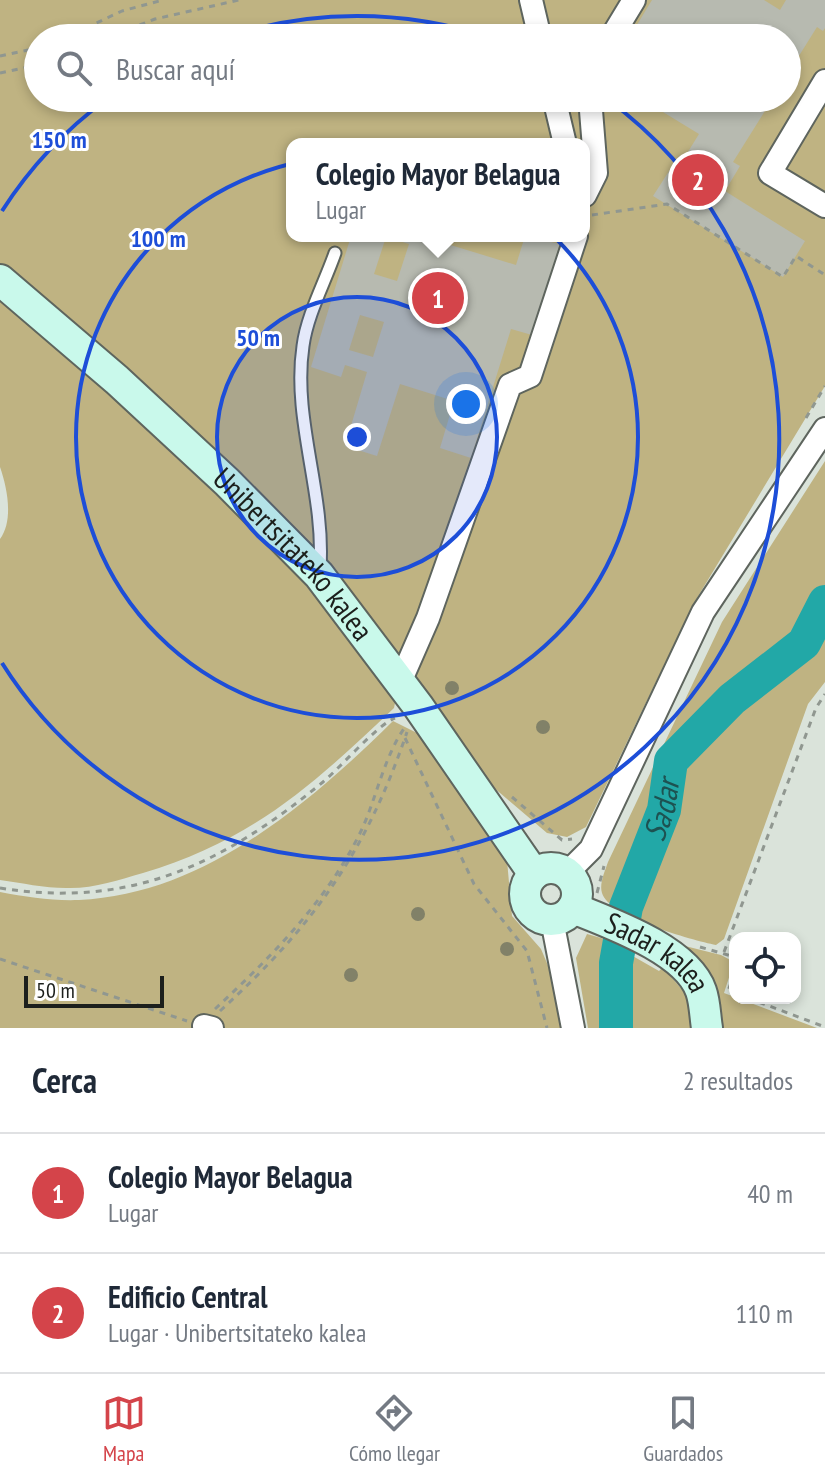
<!DOCTYPE html>
<html lang="es">
<meta charset="utf-8">
<style>
:root{--surface:#fff;--page:#f6f6f7;--text:#1f2937;--muted:#747a83;--line:#e0e1e3;--accent:#d4444a}
body{margin:0;font-family:"PT Sans Narrow",sans-serif;background:var(--page);color:var(--text)}
.controls{position:absolute;right:24px;bottom:24px;display:grid;overflow:hidden;border-radius:16px;box-shadow:0 4px 12px #0003}
.controls button{width:72px;height:72px;display:grid;place-items:center;padding:0;border:0;border-bottom:2px solid var(--line);background:var(--surface);color:var(--text);font:40px sans-serif}
.scale{position:absolute;left:24px;bottom:20px;width:140px;box-sizing:border-box;padding-left:8px;border:4px solid #1c1f1c;border-top:0;font-size:22px;line-height:28px;white-space:nowrap;color:#1c1f1c;-webkit-text-stroke:6px #fff;paint-order:stroke}
.you{position:absolute;left:466px;top:404px;width:28px;height:28px;margin:-20px;border:6px solid #fff;border-radius:50%;background:#1a73e8;box-shadow:0 0 0 12px #1a73e833}
.badge{display:grid;place-items:center;width:52px;height:52px;border-radius:50%;background:var(--accent);color:#fff;font-size:26px;font-weight:700}
.pin{position:absolute;translate:-50% -50%;border:4px solid #fff;box-shadow:0 2px 8px #0006}
.popup{position:absolute;left:286px;top:138px;width:304px;height:104px;box-sizing:border-box;display:grid;place-content:center;border-radius:16px;background:var(--surface);filter:drop-shadow(0 2px 6px #0005);font-size:26px;white-space:nowrap;color:var(--muted)}
.popup b{font-size:30px;color:var(--text)}
.popup::after{content:'';position:absolute;left:50%;top:100%;margin-left:-16px;border:16px solid transparent;border-top-color:var(--surface)}
.list{margin:0;padding:0;list-style:none}
h2{display:flex;justify-content:space-between;align-items:center;height:104px;margin:0;padding:0 32px;font-size:34px}
h2 small{font-size:26px;font-weight:400;color:var(--muted)}
.list li{display:grid;grid-template-columns:52px 1fr auto;gap:24px;align-items:center;box-sizing:border-box;height:120px;padding:0 32px;border-top:2px solid var(--line)}
.list b{display:block;font-size:30px;white-space:nowrap}
.list p{margin:0;font-size:26px;white-space:nowrap;color:var(--muted)}
.list em{font-size:26px;font-style:normal;color:var(--muted)}
.icon{flex:none;width:44px;height:44px;fill:none;stroke:currentColor;stroke-width:2;stroke-linecap:round;stroke-linejoin:round}
.map{position:relative;flex:none;width:825px;height:1028px;overflow:hidden}
.search{position:absolute;background:var(--surface);box-shadow:0 4px 12px #0003;left:24px;right:24px;top:24px;height:88px;display:flex;align-items:center;gap:20px;box-sizing:border-box;padding:0 28px;border-radius:44px;color:var(--muted);font-size:30px}
.sheet{height:344px;background:var(--surface)}
nav{display:flex;justify-content:space-around;align-items:center;box-sizing:border-box;height:112px;border-top:2px solid var(--line);background:var(--surface);font-size:22px;color:var(--muted)}
nav a{display:grid;justify-items:center;gap:4px}
nav .on{color:var(--accent)}
.map>svg:first-child{display:block}
.green{fill:#bfb382;fill-rule:evenodd}
.lines{fill:none;stroke-linecap:round;stroke-linejoin:round}
.river{stroke:#22a8a7;stroke-width:34}
.building{fill:#b7bab0;fill-rule:evenodd}
.lane-casing{stroke:#5e655e;stroke-width:15}
.street-casing{stroke:#5e655e;stroke-width:26}
.secondary-casing{stroke:#5e655e;stroke-width:34}
.path{stroke:#909790;stroke-width:3;stroke-dasharray:6 6;stroke-linecap:butt}
.lane{stroke:#fff;stroke-width:11}
.street{stroke:#fff;stroke-width:22}
.secondary{stroke:#c9f9eb;stroke-width:30}
.tree{fill:#818168}
.ring{fill:none;stroke:#1d4ed8;stroke-width:4}
.labels{text-anchor:middle;stroke-width:6;stroke-linejoin:round;paint-order:stroke}
.street-label{font-size:30px;fill:#1c1f1c;stroke:#fff}
.water-label{font-size:32px;font-style:italic;fill:#1d5251;stroke:#fff}
.centre{fill:#1d4ed8;stroke:#fff;stroke-width:4}
.ring-label{font-size:24px;text-anchor:middle;font-weight:bold;fill:#1d4ed8;stroke:#fff;stroke-width:6;stroke-linejoin:round;paint-order:stroke}
</style>
<div class="map">
<svg width="825" height="1028" viewBox="0 0 825 1028">
<rect width="100%" height="100%" fill="#dae3da"/>
<!-- green -->
<path class="green" d="M0,0H825V386L694,603L586,827L567,837L547,833L486,781L313,549L0,267ZM38,38H787V98H38ZM292,144H584V236H292Z
M0,293L270,545L347,631L396,698L394,708C314,784 252,841 143,873C118,880 93,889 66,888C44,888 22,883 0,880V539C14,520 7,487 0,467Z
M825,461V682L808,704L724,939L716,945C692,940 609,917 602,893C599,884 605,871 608,862L722,622Z
M393,721L419,734L506,849L512,916L541,949L555,982L566,1028H0V892C27,897 52,901 79,900C203,895 310,803 393,721Z
M587,934L601,938L659,971L663,967L684,992L698,1028H588L576,958Z
M685,946L721,955L734,962L724,993L817,1028H721C717,994 714,968 685,946Z"/>
<g class="lines">
<!-- river -->
<path class="river" id="s1" d="M616,1028V963L626,907L664,810L671,761L732,699L804,643L825,602"/>
</g>
<!-- building -->
<path class="building" d="M652,0H764L780,10L786,0H825V28L823,31L817,27L787,75V38H629Z
M640,98H773L733,162L740,166L725,191L805,241L783,277L653,196L673,165L678,168L699,134Z
M351,236H446L444,243L516,265L525,236L560,244L532,335L511,329L471,458L440,448L454,401L400,384L377,456L345,446L367,372L345,365L341,377L311,367ZM386,237L409,244L397,281L374,274ZM360,315L384,322L373,357L349,350Z"/>
<g class="lines">
<!-- lane casing -->
<g class="lane-casing">
<path id="lane" d="M320,567C325,493 292,419 303,346C307,315 325,282 335,253"/>
</g>
<!-- street casing -->
<g class="street-casing">
<path id="street" d="M531,0L540,38
M611,38L634,0
M825,81L770,173L825,206
M554,98L565,144
M585,195L596,173L590,98
M400,682L428,618L510,385L530,376L576,236
M567,873L591,849L703,612L825,429
M552,920L573,1028
M204,1026L212,1028"/>
</g>
<!-- secondary casing -->
<g class="secondary-casing">
<g id="secondary">
<path id="s2" d="M0,280L117,380L227,482L319,575L418,706L534,874"/>
<circle cx="551" cy="894" r="26"/>
<path id="s3" d="M573,908C610,923 687,950 701,991C705,1002 705,1016 707,1028"/>
</g>
</g>
<!-- path -->
<path class="path" d="M64,38L122,11L163,0
M106,38L155,19L239,0
M0,56L38,48
M0,73L38,65
M592,215L667,204L783,277L796,256L825,275
M806,418L825,386
M405,738L474,884L527,951L547,1028
M512,797L562,840L572,839
M0,888C131,909 223,864 323,782C341,767 377,725 395,718
M597,893L604,866
M700,947L735,957
M724,952L816,708L825,694
M0,959L187,1021
M735,972L728,991L735,993
M748,998L825,1027
M215,1009C272,956 328,900 362,829C377,796 384,757 405,727
M220,1011C313,926 366,853 407,732"/>
<!-- lane -->
<use href="#lane" class="lane"/>
<!-- street -->
<use href="#street" class="street"/>
<!-- secondary -->
<use href="#secondary" class="secondary"/>
</g>
<!-- trees -->
<g class="tree">
<circle cx="452" cy="688" r="7"/>
<circle cx="543" cy="727" r="7"/>
<circle cx="418" cy="914" r="7"/>
<circle cx="507" cy="949" r="7"/>
<circle cx="351" cy="975" r="7"/>
</g>
<!-- distance rings -->
<circle cx="357" cy="437" r="140" fill="#1d4ed8" fill-opacity=".12"/>
<g class="ring">
<circle cx="357" cy="437" r="140"/>
<circle cx="357" cy="437" r="281"/>
<path d="M2 211A421 421 0 0 1 107 99M223 38A421 421 0 0 1 491 38M607 99A421 421 0 1 1 2 663"/>
</g>
<g class="labels">
<!-- street labels -->
<g class="street-label">
<text dy="10" stroke="none"><textPath href="#s2" startOffset="402">Unibertsitateko kalea</textPath></text>
<text dy="10" stroke="none"><textPath href="#s3" startOffset="96">Sadar kalea</textPath></text>
</g>
<!-- water labels -->
<g class="water-label">
<text dy="11" stroke="none"><textPath href="#s1" startOffset="226">Sadar</textPath></text>
</g>
</g>
<circle cx="357" cy="437" r="12" class="centre"/>
<g class="ring-label">
<text x="59" y="148">150 m</text>
<text x="158" y="247">100 m</text>
<text x="258" y="346">50 m</text>
</g>
</svg>
<div class="controls">
<button><svg class="icon" aria-label="locate" viewBox="0 0 24 24"><circle cx="12" cy="12" r="6"/><path d="M12 2v4M12 18v4M2 12h4M18 12h4"/></svg></button>
</div>
<div class="scale">50 m</div>
<div class="you"></div>
<div class="pin badge" style="left:438px;top:298px">1</div>
<div class="popup"><b>Colegio Mayor Belagua</b>Lugar</div>
<div class="pin badge" style="left:698px;top:180px">2</div>
<div class="search"><svg class="icon" aria-label="search" viewBox="0 0 24 24"><circle cx="10" cy="10" r="6"/><path d="M15 15l6 6"/></svg>Buscar aquí</div>
</div>
<section class="sheet">
<h2>Cerca<small>2 resultados</small></h2>
<ul class="list">
<li><span class="badge">1</span><div><b>Colegio Mayor Belagua</b><p>Lugar</p></div><em>40 m</em></li>
<li><span class="badge">2</span><div><b>Edificio Central</b><p>Lugar · Unibertsitateko kalea</p></div><em>110 m</em></li>
</ul>
</section>
<nav>
<a class="on"><svg class="icon" aria-label="map" viewBox="0 0 24 24"><path d="M3 6l6-2 6 2 6-2v14l-6 2-6-2-6 2zM9 4v14M15 6v14"/></svg>Mapa</a>
<a><svg class="icon" aria-label="directions" viewBox="0 0 24 24"><path d="M12 3l9 9-9 9-9-9zM9 14v-3h6M13 9l2 2-2 2"/></svg>Cómo llegar</a>
<a><svg class="icon" aria-label="saved" viewBox="0 0 24 24"><path d="M7 4h10v16l-5-4-5 4z"/></svg>Guardados</a>
</nav>
